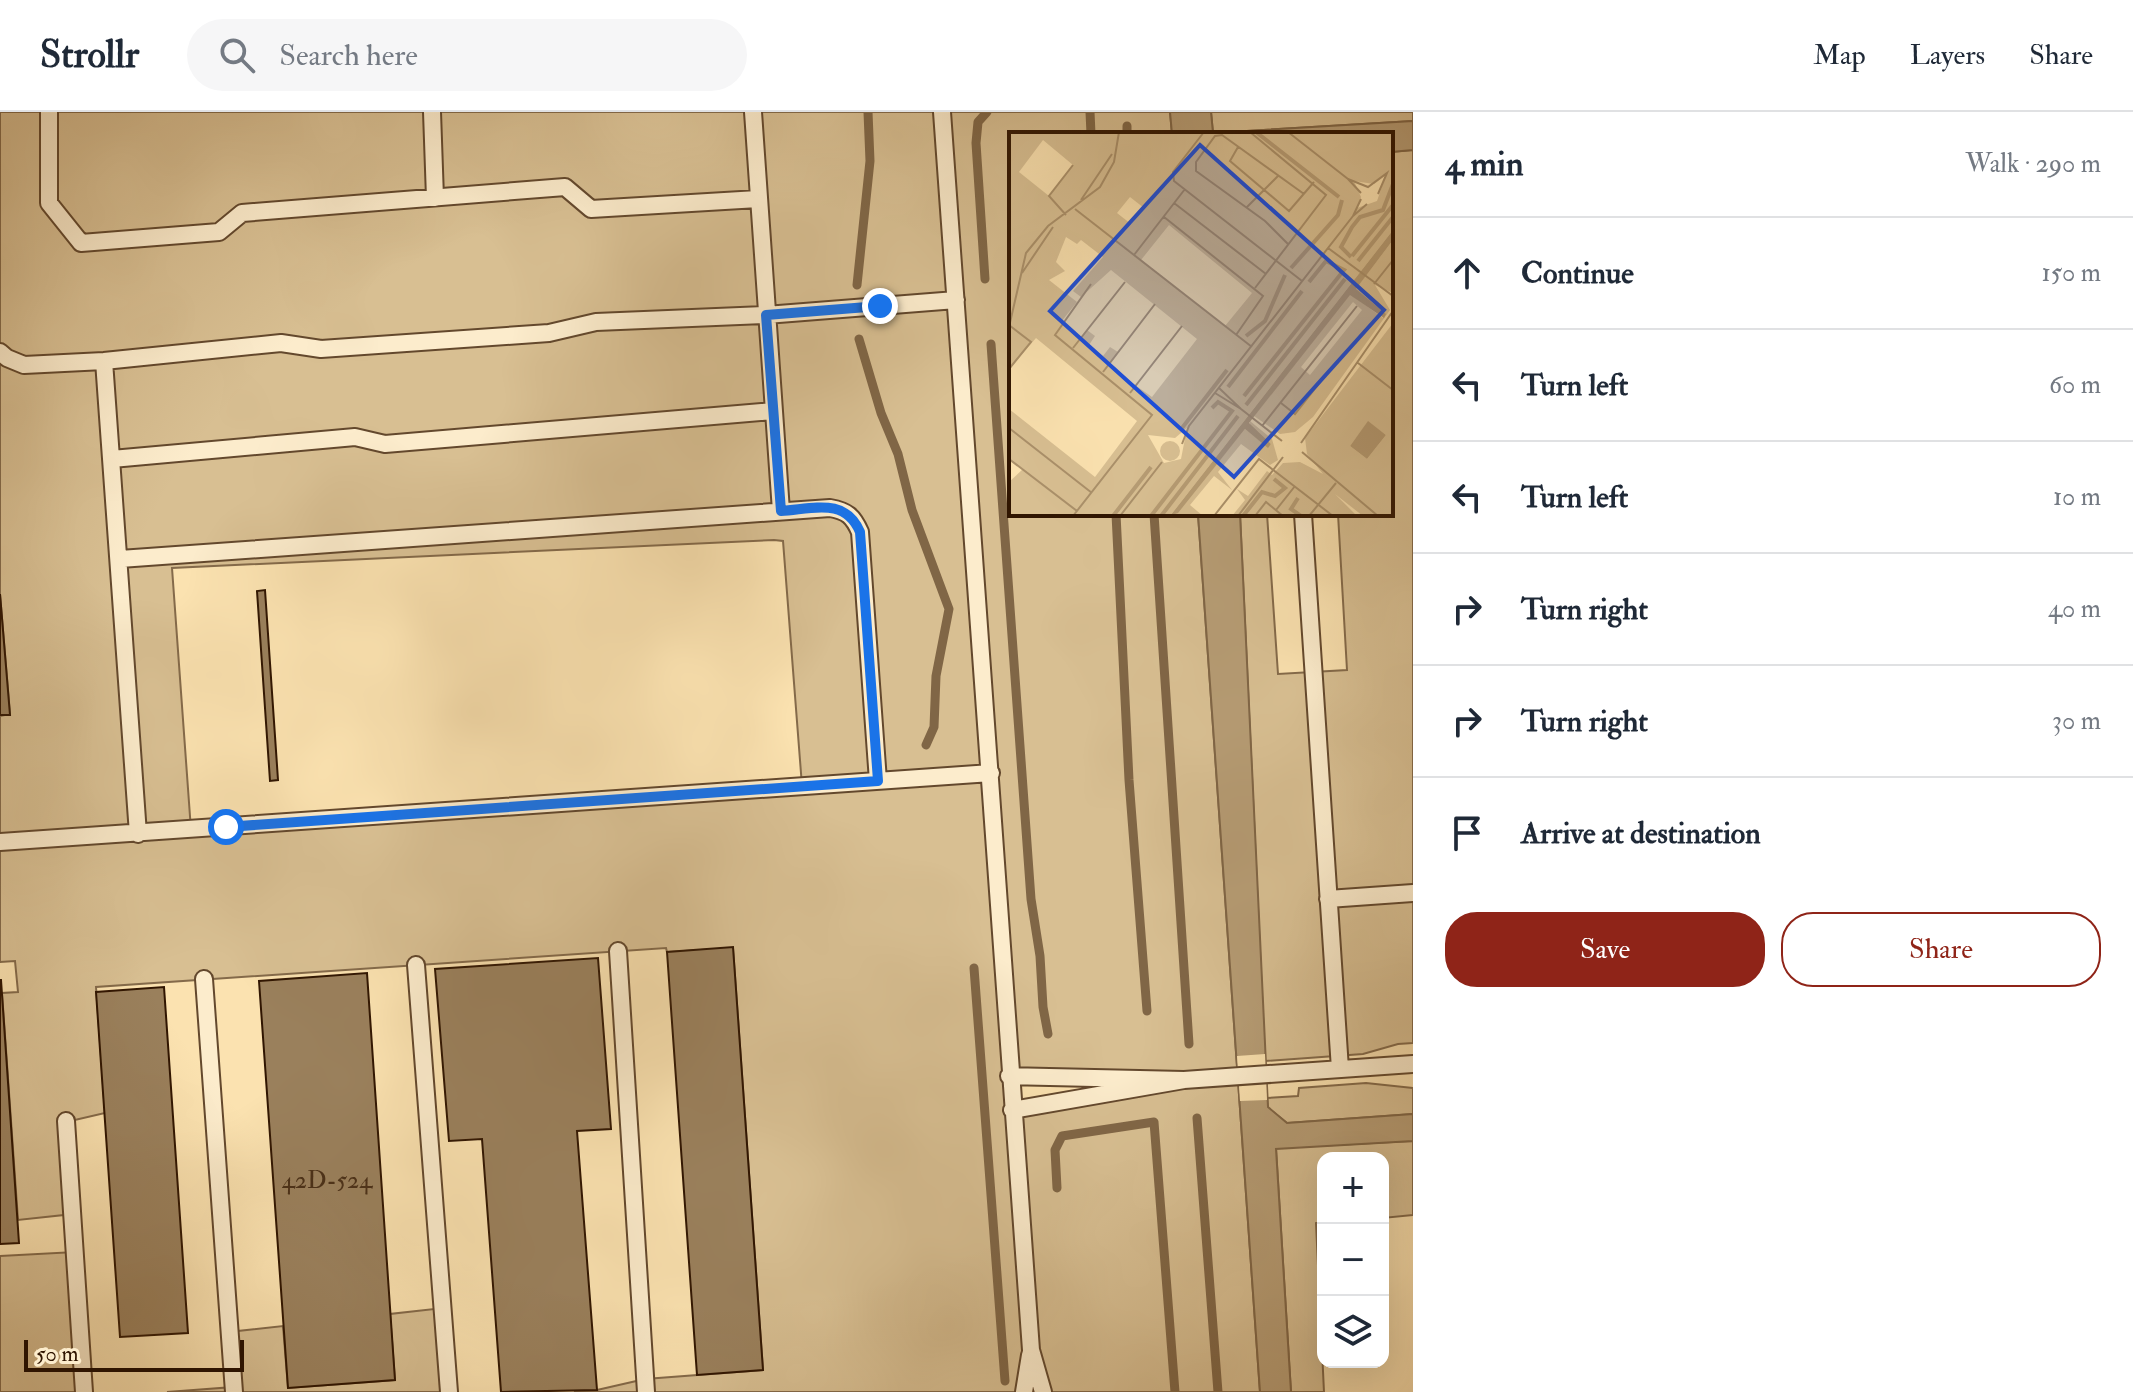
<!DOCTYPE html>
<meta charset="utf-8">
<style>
:root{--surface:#fff;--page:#f6f6f7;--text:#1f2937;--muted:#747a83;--line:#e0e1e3;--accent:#8f2418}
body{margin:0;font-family:"IM FELL Double Pica",serif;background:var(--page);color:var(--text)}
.controls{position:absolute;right:24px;bottom:24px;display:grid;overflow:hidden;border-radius:16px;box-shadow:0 8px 32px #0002}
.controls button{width:72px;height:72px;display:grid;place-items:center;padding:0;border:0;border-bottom:2px solid var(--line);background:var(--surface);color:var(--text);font:40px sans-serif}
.scale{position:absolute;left:24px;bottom:20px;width:220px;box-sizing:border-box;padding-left:8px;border:4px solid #301501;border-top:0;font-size:22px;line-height:28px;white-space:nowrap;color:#301501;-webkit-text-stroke:6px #fceccc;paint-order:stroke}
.stop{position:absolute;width:24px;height:24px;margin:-18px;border:6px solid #1a73e8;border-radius:50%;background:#fff}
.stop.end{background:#1a73e8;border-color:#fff;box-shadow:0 2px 8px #0008}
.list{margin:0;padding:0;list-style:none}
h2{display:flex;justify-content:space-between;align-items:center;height:104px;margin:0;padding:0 32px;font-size:34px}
h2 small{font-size:26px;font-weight:400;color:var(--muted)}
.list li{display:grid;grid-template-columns:52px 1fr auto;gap:24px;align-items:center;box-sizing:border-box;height:112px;padding:0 32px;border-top:2px solid var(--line)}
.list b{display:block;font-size:30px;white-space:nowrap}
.list em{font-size:26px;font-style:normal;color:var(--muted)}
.actions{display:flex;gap:16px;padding:24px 32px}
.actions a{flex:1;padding:18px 0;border:2px solid var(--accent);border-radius:32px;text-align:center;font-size:28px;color:var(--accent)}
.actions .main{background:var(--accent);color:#fff}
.icon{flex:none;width:44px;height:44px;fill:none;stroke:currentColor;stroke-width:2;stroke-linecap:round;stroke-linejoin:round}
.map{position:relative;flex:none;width:1413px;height:1280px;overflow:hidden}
header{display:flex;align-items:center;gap:48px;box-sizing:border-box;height:112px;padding:0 40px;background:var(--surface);border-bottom:2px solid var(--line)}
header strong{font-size:38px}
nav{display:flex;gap:44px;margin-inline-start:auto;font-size:28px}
.search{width:560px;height:72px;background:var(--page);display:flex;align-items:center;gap:20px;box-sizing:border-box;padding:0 28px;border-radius:44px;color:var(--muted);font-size:30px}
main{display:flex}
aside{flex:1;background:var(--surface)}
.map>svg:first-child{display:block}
.green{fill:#d8bf92;stroke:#846a4a;stroke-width:2;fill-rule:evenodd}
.water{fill:#b69c74;stroke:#806646;stroke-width:2}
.pier{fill:#fbe2b0}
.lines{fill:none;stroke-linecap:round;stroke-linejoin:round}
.stream{stroke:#806646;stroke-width:9}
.building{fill:#9a805c;stroke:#301501;stroke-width:2}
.service-casing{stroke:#63482d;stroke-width:20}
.service{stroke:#fceccc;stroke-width:16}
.route{stroke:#1a73e8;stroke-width:10}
.labels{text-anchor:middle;stroke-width:7;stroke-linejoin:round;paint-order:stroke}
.number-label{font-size:24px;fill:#4a3018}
.inset-river{fill:none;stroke:#b69c74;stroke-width:4}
.inset-road{fill:none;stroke:#aa906a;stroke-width:2}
.view{fill:#1d4ed8;fill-opacity:0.15;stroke:#1d4ed8;stroke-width:4}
.inset-edge{fill:none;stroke:#301501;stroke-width:4}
</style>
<header>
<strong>Strollr</strong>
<div class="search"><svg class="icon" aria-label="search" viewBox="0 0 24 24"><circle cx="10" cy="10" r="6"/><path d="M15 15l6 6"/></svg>Search here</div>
<nav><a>Map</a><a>Layers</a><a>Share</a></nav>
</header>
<main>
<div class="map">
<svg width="1413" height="1280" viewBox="0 0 1413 1280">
<rect width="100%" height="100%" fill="#fbe2b0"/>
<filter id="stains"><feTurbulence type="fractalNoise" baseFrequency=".0025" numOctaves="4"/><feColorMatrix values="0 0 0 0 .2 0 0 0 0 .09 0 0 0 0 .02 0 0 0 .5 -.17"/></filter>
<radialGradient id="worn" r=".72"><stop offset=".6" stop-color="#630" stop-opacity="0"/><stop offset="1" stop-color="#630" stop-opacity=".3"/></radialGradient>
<!-- green -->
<path class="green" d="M0,0H1170L1172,22H1011V402H1198L1260,1280H1043L1032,1240L1024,1280H574L597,1278L645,1267L763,1258L733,836L667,840L666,836L96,875L105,1001L66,1010L73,1102L18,1108L2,881L18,880L15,849L0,850V604L10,602L0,482ZM774,428L783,429L802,674L191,718L172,456ZM1010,964L1178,969L1012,997Z
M1211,0H1413V9L1213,21Z
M1413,38V931L1398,932L1363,942L1265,949L1240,402H1267L1278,562L1347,558L1338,402H1391V40Z
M1366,971L1413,976V1002L1287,1011L1268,996L1267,986L1298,984L1299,976Z
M1413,1029V1103L1383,1106V1046H1323V1110L1316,1111L1324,1280H1291L1276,1036Z
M75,1140L84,1280H0V1144Z
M443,1196L449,1280H167L233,1275L229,1220L283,1214L288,1276L395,1268L390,1202Z"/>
<!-- water -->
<path class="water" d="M1170,0H1211L1213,21L1413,9V38L1391,40V22H1172Z
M1198,402H1240L1268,995L1287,1011L1413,1002V1029L1276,1037L1291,1280H1260Z"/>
<!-- pier -->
<path class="pier" d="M1265,942L1267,988L1240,989L1237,944Z"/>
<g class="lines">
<!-- stream -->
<path class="stream" d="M1090,0L1091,22
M1127,14V22
M985,167L976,31L978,10L987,0
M857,173L870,49L868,0
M859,227L881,301L898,342L912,398L949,497L936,564L934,615L926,633
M991,232L1031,787L1040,844L1043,895L1048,922
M1116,402L1129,668L1147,899
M1154,402L1189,932
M974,856L1005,1269
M1197,1006L1218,1280
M1057,1076L1055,1038L1062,1024L1154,1010L1175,1280"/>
</g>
<!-- building -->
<path class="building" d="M265,478L278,668L270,669L257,479Z
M0,482L10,603H0Z
M733,835L763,1258L697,1263L667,840Z
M598,846L611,1017L577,1019L597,1278L501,1280L482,1027L449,1029L435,857Z
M367,861L395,1268L288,1276L259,869Z
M1,868L19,1131L0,1132V868Z
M164,875L188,1221L120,1225L96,880Z"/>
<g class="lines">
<!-- service casing -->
<g class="service-casing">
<path id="service" d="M49,0V91L81,131L219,120L242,101L565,75L591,97L758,87
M432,0L435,86
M753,0L781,399
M942,0L1031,1238L1043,1280
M0,240L7,246L24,253L104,249L281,231L321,237L549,221L596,210L766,203L956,188
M104,249L138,722
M112,347L355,325L385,332L773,299
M1303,402L1340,957
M120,447L830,396C847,399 853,404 860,420L878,669
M0,730L991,661
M1328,787L1413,781
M618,839L646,1280
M416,853L449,1280
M204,867L234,1280
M1009,964L1184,968L1012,998
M1184,968L1413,952
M66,1009L84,1280
M1024,1280L1030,1243"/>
</g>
<!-- service -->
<use href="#service" class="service"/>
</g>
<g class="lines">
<!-- route -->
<path class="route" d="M226,715L878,669L860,420C845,385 813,397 781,399L766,203L880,194"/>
</g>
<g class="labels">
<!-- number labels -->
<g class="number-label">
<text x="327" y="1076">42D-524</text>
</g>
</g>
<!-- overview -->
<g transform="translate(1009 20)">
<rect width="384" height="384" fill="#fbe2b0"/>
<path d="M0,0H384V98L161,384H0V350L14,337L0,327V277L86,345L128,289L27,206L0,237ZM34,8L64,33L40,64L10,40ZM377,43L368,69L348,76L352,65L345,49L365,52ZM121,65L135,76L122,92L108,81ZM160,93L243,161L216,194L132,128ZM57,105L68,112L72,108L94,125L64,159L72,165L102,138L188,207L143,265L99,234L109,220L101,215L94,224L80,213L86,204L78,198L72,206L52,190L68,170L40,148L56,139L47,130ZM178,296L172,327L155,331L139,303L166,306ZM384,108V161L366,153L381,178L304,285L286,300L271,302L245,284L341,162L374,186L376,182L346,158ZM344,170L353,178L301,243L292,235ZM384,191V384H354L326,362L348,384H223L236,368L228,357L239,364L258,339L263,343L274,331L291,330L314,342L298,322L296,306ZM359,290L377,303L358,327L341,314ZM241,289L263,307L269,328L261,333L232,312L209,340L223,358L205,344L181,373L194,384H165L236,297L259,315L262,312L240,295ZM151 319a10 10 0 1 1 20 0a10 10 0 1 1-20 0Z" fill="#d8bf92" fill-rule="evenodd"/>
<path d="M384,98V108L347,157L377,182L375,186L341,163L240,291L262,312L259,316L236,297L169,381L161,384ZM359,289L377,303L358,327L341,314Z" fill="#b69c74"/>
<path class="inset-river" d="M247,0L330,65M343,124L384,73M342,125L332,115L343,95L351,85L374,78L384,52M349,129L384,85M282,136L329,83L333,68M237,204L256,189L276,143M219,255L293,159M235,264L335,138L317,129L300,150M237,273L336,147M173,296L218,238M289,366L282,377L292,384M104,384L142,335M142,384L223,279L209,270L203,276M152,384L229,284M234,384L253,360L266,364L276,356L265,347"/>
<path class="inset-road" d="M195,0L164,40L165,49L293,149M241,0L317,63L246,156M279,0L339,47M229,15L221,29L280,79L305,50M352,61L339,47L359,55L378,41L369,62M352,67L344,84L358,72M72,68L103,22M165,71L257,142M238,75L270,43M66,77L243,215M57,83L40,64L64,33M155,85L254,164L227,203M280,113L256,89L187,39V30L206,4L213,3L295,62M319,116L384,164M125,123L176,57M13,141L44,95M365,152L384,128M0,193L22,210L0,237M0,195L17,121L39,94L91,55L105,30L110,0M64,216L116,150M349,231L384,258M94,240L146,172M121,261L173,194M206,261L232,277L210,256M272,271L286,282L312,249M232,277L273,309M253,294L348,174M0,296L83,361M292,311L384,179M173,312L180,294L344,84M293,320L369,384M0,327L68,379M267,378L286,354M64,384L143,283L46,203L82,152M111,384L153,330M205,384L250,327L324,384M229,384L274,325M246,384L257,370L274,384M300,384L327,351"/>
<path class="view" d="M191,13L375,178L225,345L41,179Z"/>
<rect width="384" height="384" class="inset-edge"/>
</g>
<rect width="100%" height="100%" filter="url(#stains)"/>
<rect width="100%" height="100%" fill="url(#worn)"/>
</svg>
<div class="controls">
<button>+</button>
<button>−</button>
<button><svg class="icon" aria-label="layers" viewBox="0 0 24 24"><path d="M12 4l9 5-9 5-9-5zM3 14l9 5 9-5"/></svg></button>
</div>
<div class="scale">50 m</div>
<div class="stop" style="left:226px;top:715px"></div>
<div class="stop end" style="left:880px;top:194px"></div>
</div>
<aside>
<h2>4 min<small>Walk · 290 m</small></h2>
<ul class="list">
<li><svg class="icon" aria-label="ahead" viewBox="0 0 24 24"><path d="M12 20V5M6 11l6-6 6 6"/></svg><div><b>Continue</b></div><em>150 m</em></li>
<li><svg class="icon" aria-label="left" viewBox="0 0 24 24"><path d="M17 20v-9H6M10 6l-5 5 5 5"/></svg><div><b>Turn left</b></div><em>60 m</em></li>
<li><svg class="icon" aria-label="left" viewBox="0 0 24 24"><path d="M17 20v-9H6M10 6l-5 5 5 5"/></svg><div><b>Turn left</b></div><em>10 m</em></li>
<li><svg class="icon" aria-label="right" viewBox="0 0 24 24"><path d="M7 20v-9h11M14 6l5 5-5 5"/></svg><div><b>Turn right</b></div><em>40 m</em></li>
<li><svg class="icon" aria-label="right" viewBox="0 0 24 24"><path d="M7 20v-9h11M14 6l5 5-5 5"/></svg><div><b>Turn right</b></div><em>30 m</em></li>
<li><svg class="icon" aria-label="arrive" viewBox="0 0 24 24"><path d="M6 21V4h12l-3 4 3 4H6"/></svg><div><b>Arrive at destination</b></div></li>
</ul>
<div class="actions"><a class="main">Save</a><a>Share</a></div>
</aside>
</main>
